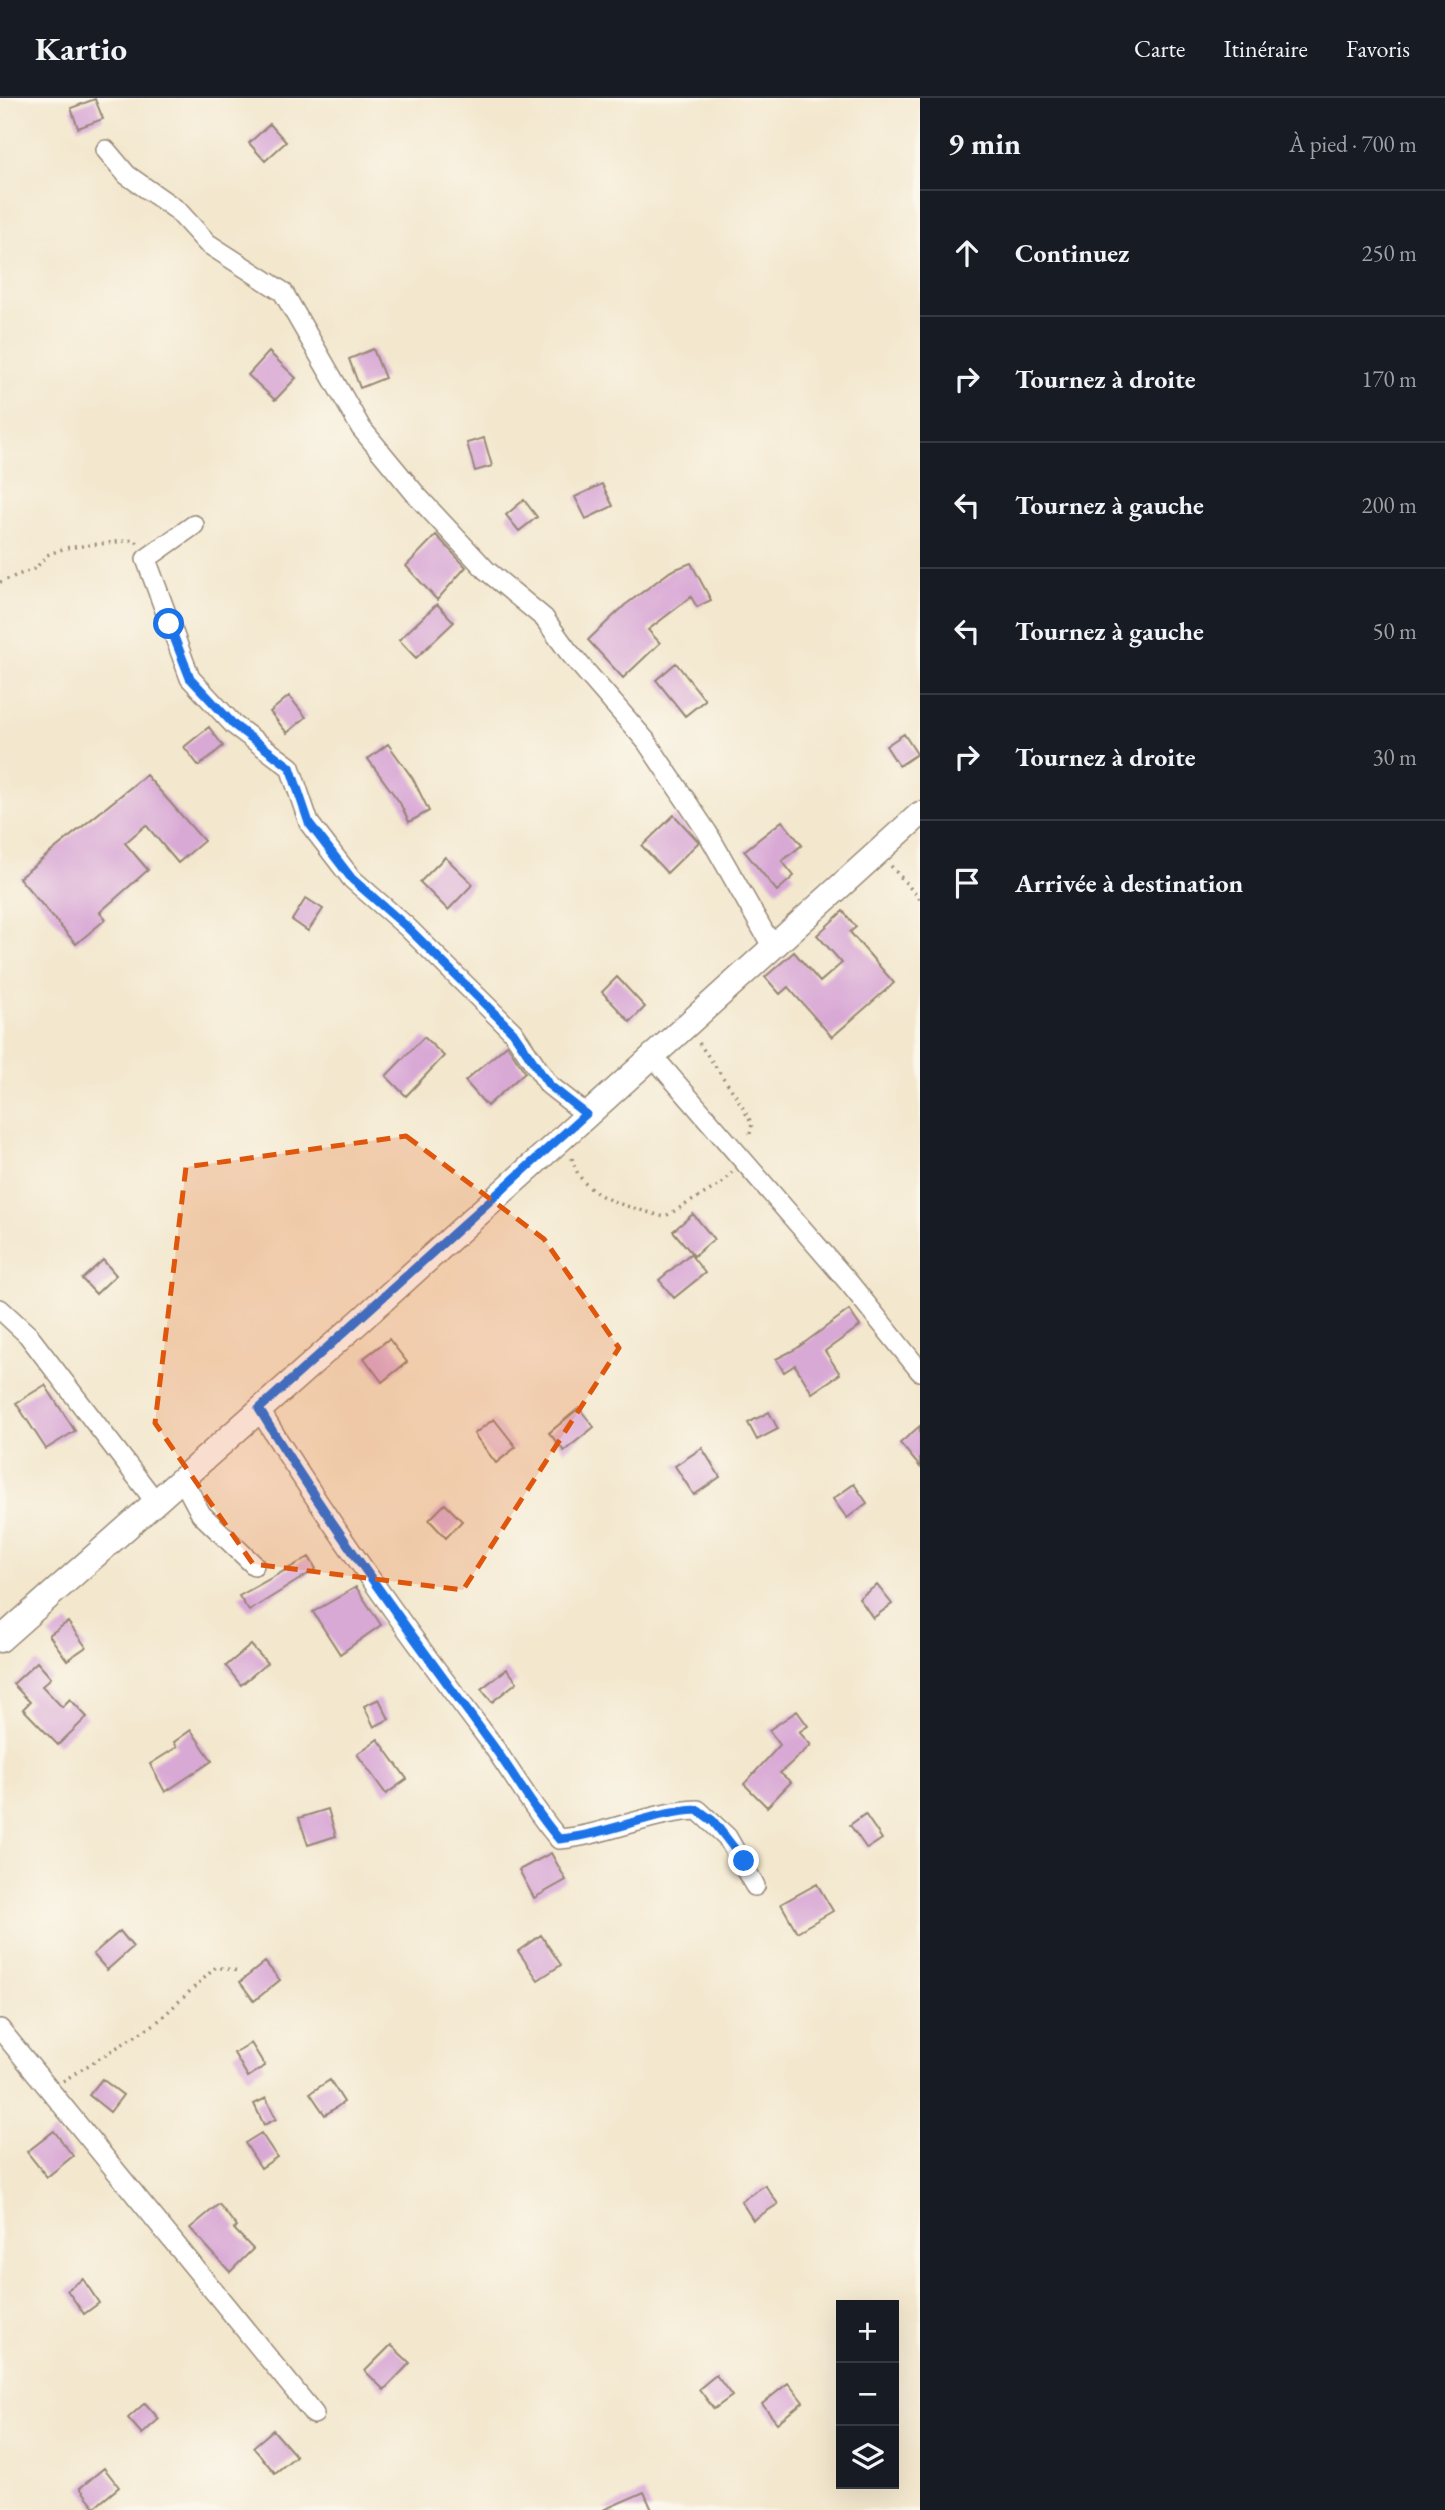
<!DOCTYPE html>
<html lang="fr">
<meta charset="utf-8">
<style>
:root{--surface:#171b24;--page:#242831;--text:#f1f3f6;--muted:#9ea1a6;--line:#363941}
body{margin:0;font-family:"EB Garamond",serif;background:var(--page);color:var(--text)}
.controls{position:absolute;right:21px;bottom:21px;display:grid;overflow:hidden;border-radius:0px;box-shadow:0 7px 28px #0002}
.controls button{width:63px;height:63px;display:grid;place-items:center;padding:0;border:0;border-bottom:2px solid var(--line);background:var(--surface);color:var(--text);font:35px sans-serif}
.stop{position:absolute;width:21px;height:21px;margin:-16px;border:5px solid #1a73e8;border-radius:50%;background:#fff}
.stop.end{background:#1a73e8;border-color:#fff;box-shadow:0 2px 7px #0008}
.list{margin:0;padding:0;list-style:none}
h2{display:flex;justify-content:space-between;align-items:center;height:91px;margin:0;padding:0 28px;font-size:30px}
h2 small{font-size:23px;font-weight:400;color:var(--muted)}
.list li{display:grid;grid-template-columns:46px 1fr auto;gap:21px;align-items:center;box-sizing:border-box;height:126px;padding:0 28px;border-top:2px solid var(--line)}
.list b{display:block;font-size:26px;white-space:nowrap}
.list em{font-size:23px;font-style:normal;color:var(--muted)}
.icon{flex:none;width:38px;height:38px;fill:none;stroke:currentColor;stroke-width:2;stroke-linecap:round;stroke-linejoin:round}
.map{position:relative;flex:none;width:920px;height:2412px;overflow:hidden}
header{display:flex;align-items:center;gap:42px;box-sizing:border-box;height:98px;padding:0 35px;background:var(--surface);border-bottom:2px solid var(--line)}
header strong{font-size:33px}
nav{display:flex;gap:38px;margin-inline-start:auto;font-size:24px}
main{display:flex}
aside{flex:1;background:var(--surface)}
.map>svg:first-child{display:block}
.building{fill:#d9a9d6}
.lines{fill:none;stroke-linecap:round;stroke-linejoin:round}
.minor-casing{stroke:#978876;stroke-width:22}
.tertiary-casing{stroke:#978876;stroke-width:27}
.path{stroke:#978876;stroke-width:3.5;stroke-dasharray:2 5;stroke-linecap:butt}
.minor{stroke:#fff;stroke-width:19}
.tertiary{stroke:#fff;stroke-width:24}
.route{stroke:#1a73e8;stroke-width:9}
.marked{fill:#df570d;fill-opacity:0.2;stroke:#df570d;stroke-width:5;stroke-dasharray:14 9;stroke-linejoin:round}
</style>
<header>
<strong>Kartio</strong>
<nav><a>Carte</a><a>Itinéraire</a><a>Favoris</a></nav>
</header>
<main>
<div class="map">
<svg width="920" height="2412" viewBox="0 0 920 2412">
<rect width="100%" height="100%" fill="#fbf7ec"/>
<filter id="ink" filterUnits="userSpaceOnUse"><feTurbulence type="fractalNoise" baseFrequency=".0143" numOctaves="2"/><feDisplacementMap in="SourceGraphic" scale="14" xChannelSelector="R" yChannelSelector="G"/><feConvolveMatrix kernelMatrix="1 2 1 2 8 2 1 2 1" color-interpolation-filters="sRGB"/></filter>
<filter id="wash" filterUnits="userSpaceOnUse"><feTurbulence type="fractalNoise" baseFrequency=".00686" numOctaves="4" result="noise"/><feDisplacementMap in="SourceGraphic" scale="28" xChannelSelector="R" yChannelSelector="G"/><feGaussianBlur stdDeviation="1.57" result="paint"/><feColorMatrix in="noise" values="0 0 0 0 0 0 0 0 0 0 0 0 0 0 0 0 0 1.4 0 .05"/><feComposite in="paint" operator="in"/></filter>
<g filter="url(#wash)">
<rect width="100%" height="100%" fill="#f3e7cd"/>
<g id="blocks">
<!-- building -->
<path class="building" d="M95,1L103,21L78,30L71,10Z
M270,26L286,44L265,63L249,45Z
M373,251L385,280L360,290L349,261Z
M269,254L296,280L275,302L248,277Z
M484,340L492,368L475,373L467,345Z
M602,386L613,408L586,421L575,399Z
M524,402L537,419L519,433L506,417Z
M436,437L466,469L437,502L406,468Z
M691,465L711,502L697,509L691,499L648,532L660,545L623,580L588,542L625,507L671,473Z
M437,506L454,524L416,560L399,542Z
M676,565L705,602L685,618L656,582Z
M289,598L306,619L287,635L270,614Z
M209,629L223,648L199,668L184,649Z
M904,636L917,656L899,668L886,648Z
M388,646L413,681L429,713L409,724L400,705L368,661Z
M146,677L204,743L178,765L146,727L125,745L148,772L100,814L106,821L76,846L19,780Z
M674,717L699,744L667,775L642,748Z
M782,723L802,747L782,763L794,778L777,793L744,753Z
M445,759L473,786L448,812L420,784Z
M306,800L323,811L308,833L292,822Z
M843,813L856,829L850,834L894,885L832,939L788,889L780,896L765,879L794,854L820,884L842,865L817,837Z
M617,879L645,909L630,924L602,894Z
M424,939L444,958L406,998L386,978Z
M507,947L525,974L487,1008L465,983Z
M693,1116L714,1141L694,1158L673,1133Z
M690,1156L705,1175L674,1200L659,1182Z
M103,1162L116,1177L96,1196L82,1181Z
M849,1212L860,1228L825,1253L840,1276L812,1295L795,1267L784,1274L776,1261L796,1251Z
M389,1241L407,1264L382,1284L364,1260Z
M45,1287L75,1333L46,1351L16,1305Z
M579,1310L594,1329L564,1353L549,1335Z
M769,1314L778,1331L757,1342L748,1325Z
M494,1321L516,1349L496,1365L474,1336Z
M920,1328V1369L900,1345Z
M702,1350L720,1379L694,1397L675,1368Z
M854,1386L867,1405L847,1420L833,1401Z
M445,1406L462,1423L446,1440L429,1422Z
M309,1459L316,1471L249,1513L239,1498Z
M877,1487L892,1506L873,1520L859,1500Z
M356,1489L381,1527L340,1556L313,1514Z
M68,1524L86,1549L67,1562L49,1537Z
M251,1547L267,1565L241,1587L226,1568Z
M37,1564L51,1580L42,1588L62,1609L70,1601L87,1619L58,1647L23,1611L30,1604L13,1586Z
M507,1571L517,1584L492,1604L481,1591Z
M379,1601L389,1621L374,1629L364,1608Z
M797,1613L808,1628L799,1634L811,1647L780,1675L791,1684L767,1709L744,1686L780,1647L769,1632Z
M191,1632L212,1663L165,1694L150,1666L177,1649L174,1644Z
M378,1641L407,1681L386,1696L357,1656Z
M328,1711L336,1738L308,1747L299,1720Z
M865,1716L882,1741L867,1751L850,1727Z
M551,1755L566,1782L534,1800L519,1772Z
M817,1786L833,1813L797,1834L781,1806Z
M120,1833L133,1849L107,1872L93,1856Z
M541,1837L561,1867L538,1882L518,1853Z
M265,1864L280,1882L254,1903L240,1884Z
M251,1945L265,1968L248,1979L234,1955Z
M102,1981L123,1997L110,2014L89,1997Z
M330,1982L344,2004L325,2017L310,1995Z
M266,2000L276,2021L264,2027L254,2006Z
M54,2033L73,2058L47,2079L27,2054Z
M261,2035L277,2059L261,2070L245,2045Z
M765,2087L778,2106L753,2122L741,2103Z
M219,2106L237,2129L234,2131L253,2151L230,2174L190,2130Z
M83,2181L99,2205L84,2216L67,2192Z
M391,2247L410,2265L384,2292L365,2273Z
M716,2277L732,2298L714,2311L699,2291Z
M788,2285L803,2304L777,2325L762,2306Z
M145,2305L159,2321L142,2336L128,2320Z
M273,2332L296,2358L275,2375L253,2349Z
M104,2370L119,2389L95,2409L80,2390Z
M644,2394L652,2412H603Z"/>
</g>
</g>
<g filter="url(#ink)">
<use href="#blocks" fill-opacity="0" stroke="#978876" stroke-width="2"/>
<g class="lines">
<!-- minor casing -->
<g class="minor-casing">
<path id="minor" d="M106,52L127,77L177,112L207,145L283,194L361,330L418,399L486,472L544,520L568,553L646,643L707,734L772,848
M194,427L146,461L190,580L234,627L290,669L309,725L352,781L407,829L513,934L549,987L586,1016
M651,956L850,1186L920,1273
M0,1211L28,1237L155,1403
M259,1311C328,1425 406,1532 486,1638C511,1672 531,1709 559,1741C607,1737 650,1714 698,1712L727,1739L755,1788
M182,1380L201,1416L254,1467
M0,1931L314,2316"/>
</g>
<!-- tertiary casing -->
<g class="tertiary-casing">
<path id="tertiary" d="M0,1542L360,1223L920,716"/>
</g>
<!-- path -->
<path class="path" d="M0,484L36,470L47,457L65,450L133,442L138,445
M891,768L920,801
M699,945L736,998L752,1026L749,1040
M572,1060C582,1103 628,1107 664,1119L721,1086L732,1074
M63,1983L156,1925L216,1869L239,1873"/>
<!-- minor -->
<use href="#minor" class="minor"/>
<!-- tertiary -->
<use href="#tertiary" class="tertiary"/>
</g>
</g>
<g class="lines" filter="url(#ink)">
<!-- route -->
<path class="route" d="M169,526L190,580L234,627L290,669L309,725L352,781L407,829L513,934L549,987L586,1016L259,1311C329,1426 409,1533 488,1641C513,1674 532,1710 559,1741C607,1737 650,1714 698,1712L713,1723L744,1763"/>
</g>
<!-- marked area -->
<path class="marked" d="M406,1038L544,1141L619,1250L463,1492L253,1466L155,1325L186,1069Z"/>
</svg>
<div class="controls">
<button>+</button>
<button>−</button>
<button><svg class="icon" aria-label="layers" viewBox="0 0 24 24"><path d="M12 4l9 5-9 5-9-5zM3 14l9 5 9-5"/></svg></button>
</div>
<div class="stop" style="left:169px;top:526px"></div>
<div class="stop end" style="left:744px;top:1763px"></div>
</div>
<aside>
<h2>9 min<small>À pied · 700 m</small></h2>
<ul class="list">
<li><svg class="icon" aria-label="ahead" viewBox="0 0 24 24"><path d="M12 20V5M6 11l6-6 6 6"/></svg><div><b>Continuez</b></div><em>250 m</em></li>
<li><svg class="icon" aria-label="right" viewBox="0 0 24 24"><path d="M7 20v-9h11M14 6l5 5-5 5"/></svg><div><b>Tournez à droite</b></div><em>170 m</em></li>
<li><svg class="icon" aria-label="left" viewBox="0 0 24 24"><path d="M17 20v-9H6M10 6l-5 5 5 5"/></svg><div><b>Tournez à gauche</b></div><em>200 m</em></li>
<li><svg class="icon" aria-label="left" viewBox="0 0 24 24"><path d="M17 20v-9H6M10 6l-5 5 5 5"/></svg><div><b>Tournez à gauche</b></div><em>50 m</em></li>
<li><svg class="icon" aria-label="right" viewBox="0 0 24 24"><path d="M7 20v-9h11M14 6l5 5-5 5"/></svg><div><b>Tournez à droite</b></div><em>30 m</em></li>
<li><svg class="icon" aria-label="arrive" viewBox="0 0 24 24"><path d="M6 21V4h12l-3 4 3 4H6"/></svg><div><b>Arrivée à destination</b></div></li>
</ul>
</aside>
</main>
